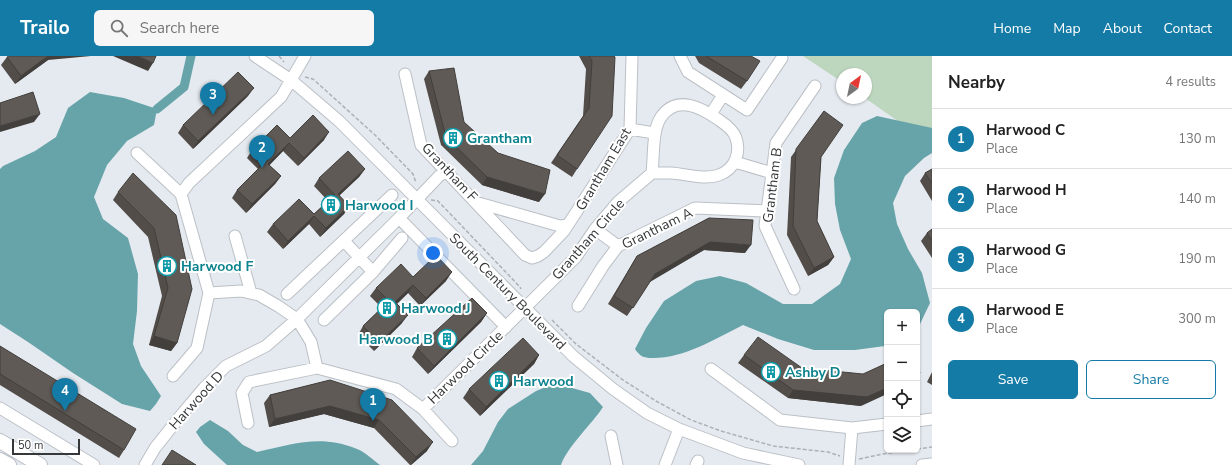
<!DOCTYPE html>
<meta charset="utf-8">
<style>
:root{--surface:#fff;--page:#f6f6f6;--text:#222;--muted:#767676;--line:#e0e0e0;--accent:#147ba6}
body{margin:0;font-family:"Nunito Sans",sans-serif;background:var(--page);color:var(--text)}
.controls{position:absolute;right:12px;bottom:12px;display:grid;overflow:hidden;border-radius:6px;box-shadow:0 1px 3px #0004}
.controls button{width:36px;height:36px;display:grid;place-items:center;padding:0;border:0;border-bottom:1px solid var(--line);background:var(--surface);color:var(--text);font:20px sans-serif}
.compass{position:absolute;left:836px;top:12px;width:36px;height:36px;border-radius:50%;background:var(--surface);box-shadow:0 1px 3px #0004;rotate:33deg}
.scale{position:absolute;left:12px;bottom:10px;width:68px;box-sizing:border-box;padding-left:4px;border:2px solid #353739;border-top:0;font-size:11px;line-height:14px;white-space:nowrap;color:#353739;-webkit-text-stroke:3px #fff;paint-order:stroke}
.you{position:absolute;left:433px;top:197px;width:14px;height:14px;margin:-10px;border:3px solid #fff;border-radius:50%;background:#1a73e8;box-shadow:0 0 0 6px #1a73e833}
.badge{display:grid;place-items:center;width:26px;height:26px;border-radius:50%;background:var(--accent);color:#fff;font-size:13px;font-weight:700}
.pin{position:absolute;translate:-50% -33px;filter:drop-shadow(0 1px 2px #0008)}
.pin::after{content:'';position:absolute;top:21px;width:14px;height:12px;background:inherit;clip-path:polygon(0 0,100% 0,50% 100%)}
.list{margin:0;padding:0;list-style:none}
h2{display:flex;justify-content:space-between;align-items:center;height:52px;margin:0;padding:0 16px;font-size:17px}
h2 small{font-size:13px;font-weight:400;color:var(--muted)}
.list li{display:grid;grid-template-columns:26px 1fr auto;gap:12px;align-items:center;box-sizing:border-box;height:60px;padding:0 16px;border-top:1px solid var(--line)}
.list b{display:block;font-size:15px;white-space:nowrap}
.list p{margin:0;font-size:13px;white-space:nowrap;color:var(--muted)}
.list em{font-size:13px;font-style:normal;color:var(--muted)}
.actions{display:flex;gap:8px;padding:12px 16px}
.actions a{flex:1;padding:9px 0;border:1px solid var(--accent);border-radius:6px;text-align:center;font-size:14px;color:var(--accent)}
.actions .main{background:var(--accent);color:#fff}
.icon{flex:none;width:22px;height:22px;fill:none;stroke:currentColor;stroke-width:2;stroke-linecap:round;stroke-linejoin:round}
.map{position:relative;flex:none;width:932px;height:409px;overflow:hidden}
header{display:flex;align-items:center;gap:24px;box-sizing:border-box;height:56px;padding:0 20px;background:var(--accent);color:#fff}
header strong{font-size:19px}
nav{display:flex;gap:22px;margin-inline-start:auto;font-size:14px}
.search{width:280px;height:36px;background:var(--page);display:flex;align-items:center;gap:10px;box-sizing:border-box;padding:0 14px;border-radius:6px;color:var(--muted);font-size:15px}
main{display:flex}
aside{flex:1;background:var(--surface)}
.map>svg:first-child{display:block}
.green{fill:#bdd6be}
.water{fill:#67a4a9}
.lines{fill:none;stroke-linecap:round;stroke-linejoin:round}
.canal{stroke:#67a4a9;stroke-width:9}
.minor-casing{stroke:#bbc0c6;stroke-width:13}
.major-casing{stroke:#bbc0c6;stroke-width:16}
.path{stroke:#adb1b6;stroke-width:1.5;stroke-dasharray:4 2;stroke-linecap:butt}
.minor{stroke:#fff;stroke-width:11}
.major{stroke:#fff;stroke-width:14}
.wall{fill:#524d49}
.shaded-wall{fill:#423f3c}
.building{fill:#5f5a55;stroke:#423f3c}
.labels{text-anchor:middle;stroke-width:4;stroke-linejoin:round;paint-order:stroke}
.culture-label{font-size:14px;font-weight:bold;fill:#0d838f;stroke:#fff;text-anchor:start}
.street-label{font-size:14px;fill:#353739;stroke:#fff}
</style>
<header>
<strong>Trailo</strong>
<div class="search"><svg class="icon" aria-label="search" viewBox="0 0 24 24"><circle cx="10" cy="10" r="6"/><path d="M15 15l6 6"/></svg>Search here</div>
<nav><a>Home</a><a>Map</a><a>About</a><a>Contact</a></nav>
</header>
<main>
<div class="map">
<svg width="932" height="409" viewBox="0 0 932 409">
<rect width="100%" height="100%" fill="#e5eaf0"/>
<!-- green -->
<path class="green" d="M803,0H932V89L865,42H866V18H842V26Z"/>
<!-- water -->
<path class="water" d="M90,36L124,42L157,53L154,69L127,85L107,109L94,141L103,163L128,182L138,218L137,255L133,288L141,310L161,340L156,348L150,355L122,348L73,317L28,286L0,268V113L3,110L35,95L56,81L68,52Z
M877,60L932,72V97L924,102L905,120L893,147L897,168L908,193L922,217L930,247L920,268L917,270V256H887V289L885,290L855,294H814L778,283L743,269C715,283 685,302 653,302C651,302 647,302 644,301C640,300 637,296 635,293L646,272L664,245L696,225L720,220L746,227L783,248H812L840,228L851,203L840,174L835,148L834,122L844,94L862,67Z
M553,328L572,332L590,337L603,351C592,368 567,391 561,409H471L483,395L498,366L508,353L536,335Z
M210,364L228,375L243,389L257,396C293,388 321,378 357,393C365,396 373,404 380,409H227L204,388L196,376L200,371Z"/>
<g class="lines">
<!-- canal -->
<path class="canal" d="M157,53L184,31L191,0"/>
<!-- minor casing -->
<g class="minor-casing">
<path id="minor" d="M255,0L291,24L339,65L573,300L613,333L647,357L679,373L743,397L799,409
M680,0L688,16L747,54L782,2
M405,18L421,89L475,146L560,170L568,169
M711,58L723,39
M630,73L654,77
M137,97L181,138L209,237L197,292L173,320
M735,106L772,117
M181,138L189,127L281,41L305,0
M475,146L525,199L532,202L538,200L544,196L564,175L630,73L632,0
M399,162L506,271
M595,173L618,190
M235,180L251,237
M344,185L373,216
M794,233L765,170L776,87L815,30
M209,237L241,235L259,239L278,250L297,263L311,286L317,312L396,333L423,353L452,385
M287,238L392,139
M578,250L603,210L618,190L695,152L767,155
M324,264L373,216L402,182
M711,313L780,364L852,372L887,368
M0,352L94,409
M423,353L576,201L595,173L618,146L652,117C654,101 652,74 661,61C677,38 702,52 719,64C725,68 734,75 736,82C741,97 735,113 719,119C705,124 686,118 671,117C665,117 658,117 652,117
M917,365L932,363
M248,367L242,337L249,326L317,312
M611,380L617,409
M145,409L155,392L182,358L204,332L226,310L266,290L297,263L399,162L444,115
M665,409L679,373
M696,409L698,405
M849,409L852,372
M922,409L932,408"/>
</g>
<!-- major casing -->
<g class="major-casing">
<path id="major" d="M0,385L40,409
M0,404L9,409"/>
</g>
<!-- path -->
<path class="path" d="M279,0L284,6
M305,21L313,23L375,79L413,118L416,127
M431,144L438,145L520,231L521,233
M552,264L576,288L623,324L656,345L691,364L721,375L773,390L828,396L840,400
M917,393L932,391
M859,403L883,398L909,394"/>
<!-- minor -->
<use href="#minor" class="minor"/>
<!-- major -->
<use href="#major" class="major"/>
</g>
<!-- wall -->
<path class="wall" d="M579,0H614L577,113L572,121L551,107L583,60L586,13Z
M695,0H751L747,25L741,33L699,7Z
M7,1L48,4L15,28L1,9Z
M429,15L464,66L539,146L482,129L441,89L424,23Z
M248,40L193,93L178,77L183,69Z
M824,55L817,165L834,201L828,209L808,220L787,179L791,101Z
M290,82L324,84L298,110L283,95L269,109L281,120L275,128L246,157L232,142L237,134L258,113L247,102L252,94Z
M365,113L359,121L339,140L349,150L344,158L320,181L309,168L283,193L267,176L273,168L314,158L328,145L314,130L319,122Z
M932,113V145L920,125L925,117Z
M118,136L176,159L177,287L171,295L149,289L162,240L148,181L113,144Z
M709,162L745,197L704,194L650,226L627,260L608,248L632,208L637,200Z
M932,173V202L921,185L927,177Z
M413,221L446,225L420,250L408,237L397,248L402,267L374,295L358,279L363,270L382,252L370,240L376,232Z
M487,257L481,266L428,318L412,301L417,292Z
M0,290L124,394L119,402L0,329Z
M539,299L534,308L480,360L463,342L469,333Z
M744,299L802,312L861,350L788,342L738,307Z
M932,316V329L927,326Z
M330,324L427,395L411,409H410L374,372L324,358L269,371L264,347L270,339Z"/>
<!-- shaded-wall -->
<path class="shaded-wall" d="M48,0H91L48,4L15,28L21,20Z
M113,0H138L153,7L148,15Z
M254,32L248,40L193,93L198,85Z
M40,58L34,66L0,76V70Z
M329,76L324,84L298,110L304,102Z
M289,87L283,95L263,116L268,108Z
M365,113L359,121L332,146L338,138Z
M281,120L275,128L246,157L252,148Z
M487,121L545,138L539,146L482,129Z
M349,150L344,158L320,181L326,172Z
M314,160L309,168L283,193L288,185Z
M710,186L751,189L745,197L704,194L649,226L655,218Z
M834,201L828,209L808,220L814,212Z
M452,216L446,225L420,250L426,242Z
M413,229L408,237L390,254L395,246Z
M487,257L481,266L428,318L434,310Z
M408,259L402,267L374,295L379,287Z
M154,280L177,287L171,295L149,289Z
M539,299L534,308L480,360L486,351Z
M887,332V338L861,350L788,342L793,334Z
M330,350L379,364L374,372L324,358L269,371L275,363Z
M433,386L427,395L411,409L416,401Z"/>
<!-- building -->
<path class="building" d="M9,0H48L21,20L7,1Z
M138,0H156L153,7Z
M589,0H614L615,1L612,60L577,113L557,99L589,52L592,5Z
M706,0H751L760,5L747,25Z
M454,12L464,66L498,97L550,114L545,138L487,121L446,81L429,15Z
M238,16L254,32L198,85L183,69Z
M33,36L40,58L0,70V47Z
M824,55L843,69L821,101L817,165L834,201L814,212L793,170L796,93Z
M313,59L329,76L304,102L289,87L268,108L281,120L252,148L237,134L265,106L252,94L277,69L290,82Z
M348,95L365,113L338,138L349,150L326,172L314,160L288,185L273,168L299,143L314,158L335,139L319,122Z
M932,113V127L925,117Z
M133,117L176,159L192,233L177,287L154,280L168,232L154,172L118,136Z
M709,162L753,164L751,189L710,186L655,218L633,252L614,240L637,200Z
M932,173V185L927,177Z
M436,199L452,216L426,242L413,229L395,246L408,259L379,287L363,270L389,245L376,232L401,208L413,221Z
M472,242L487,257L434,310L417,292Z
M758,281L802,312L863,318L887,307V332L867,341L793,334L744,299Z
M523,282L539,299L486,351L469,333Z
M0,290L136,373L124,394L0,318Z
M917,311L920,317L917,319Z
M330,324L392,344L433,386L416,401L379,364L330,350L275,363L270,339Z
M172,394L196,409H162Z"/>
<!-- icons -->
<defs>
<g id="building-ring" transform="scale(1)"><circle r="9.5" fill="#fff" stroke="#0f9aa8" stroke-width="1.5"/><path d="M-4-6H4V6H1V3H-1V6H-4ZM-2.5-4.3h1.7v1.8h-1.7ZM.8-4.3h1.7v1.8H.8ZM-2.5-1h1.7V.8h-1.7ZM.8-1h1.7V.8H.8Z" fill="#0f9aa8"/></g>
</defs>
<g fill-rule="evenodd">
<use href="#building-ring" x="453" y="82"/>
<use href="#building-ring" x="331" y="149"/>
<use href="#building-ring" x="167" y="210"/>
<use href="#building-ring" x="387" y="252"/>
<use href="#building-ring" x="447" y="283"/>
<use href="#building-ring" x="771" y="316"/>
<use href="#building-ring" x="499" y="325"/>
</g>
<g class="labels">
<!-- culture labels -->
<g class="culture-label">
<text x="467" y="87">Grantham</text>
<text x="345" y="154">Harwood I</text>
<text x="181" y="215">Harwood F</text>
<text x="401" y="257">Harwood J</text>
<text x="433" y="288" text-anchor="end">Harwood B</text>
<text x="785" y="321">Ashby D</text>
<text x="513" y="330">Harwood</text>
</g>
<!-- street labels -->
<g class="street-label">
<text transform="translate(603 113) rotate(-59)" y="5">Grantham East</text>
<text transform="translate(450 116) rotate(47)" y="5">Grantham F</text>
<text transform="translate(772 129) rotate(-83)" y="5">Grantham B</text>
<text transform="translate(657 172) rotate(-26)" y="5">Grantham A</text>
<text transform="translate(588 183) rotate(-49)" y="5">Grantham Circle</text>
<text transform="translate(508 235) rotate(45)" y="5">South Century Boulevard</text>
<text transform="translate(465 311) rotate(-44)" y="5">Harwood Circle</text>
<text transform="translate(196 344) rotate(-48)" y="5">Harwood D</text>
</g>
</g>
</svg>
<div class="controls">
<button>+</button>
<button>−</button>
<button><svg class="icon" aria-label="locate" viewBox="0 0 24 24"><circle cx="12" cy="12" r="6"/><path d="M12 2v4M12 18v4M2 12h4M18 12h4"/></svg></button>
<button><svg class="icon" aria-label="layers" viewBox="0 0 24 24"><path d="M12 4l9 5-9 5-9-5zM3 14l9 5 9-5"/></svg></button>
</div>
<svg class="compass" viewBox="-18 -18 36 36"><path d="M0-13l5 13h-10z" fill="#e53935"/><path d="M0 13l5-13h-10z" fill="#767676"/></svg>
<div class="scale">50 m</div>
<div class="you"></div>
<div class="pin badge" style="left:373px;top:365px">1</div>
<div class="pin badge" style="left:262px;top:112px">2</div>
<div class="pin badge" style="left:213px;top:59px">3</div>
<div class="pin badge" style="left:65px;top:355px">4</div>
</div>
<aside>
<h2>Nearby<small>4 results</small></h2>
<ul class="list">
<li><span class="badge">1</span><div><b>Harwood C</b><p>Place</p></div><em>130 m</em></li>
<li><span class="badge">2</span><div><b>Harwood H</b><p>Place</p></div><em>140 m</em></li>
<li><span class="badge">3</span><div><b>Harwood G</b><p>Place</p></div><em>190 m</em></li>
<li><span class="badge">4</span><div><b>Harwood E</b><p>Place</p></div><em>300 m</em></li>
</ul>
<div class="actions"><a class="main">Save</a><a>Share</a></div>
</aside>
</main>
